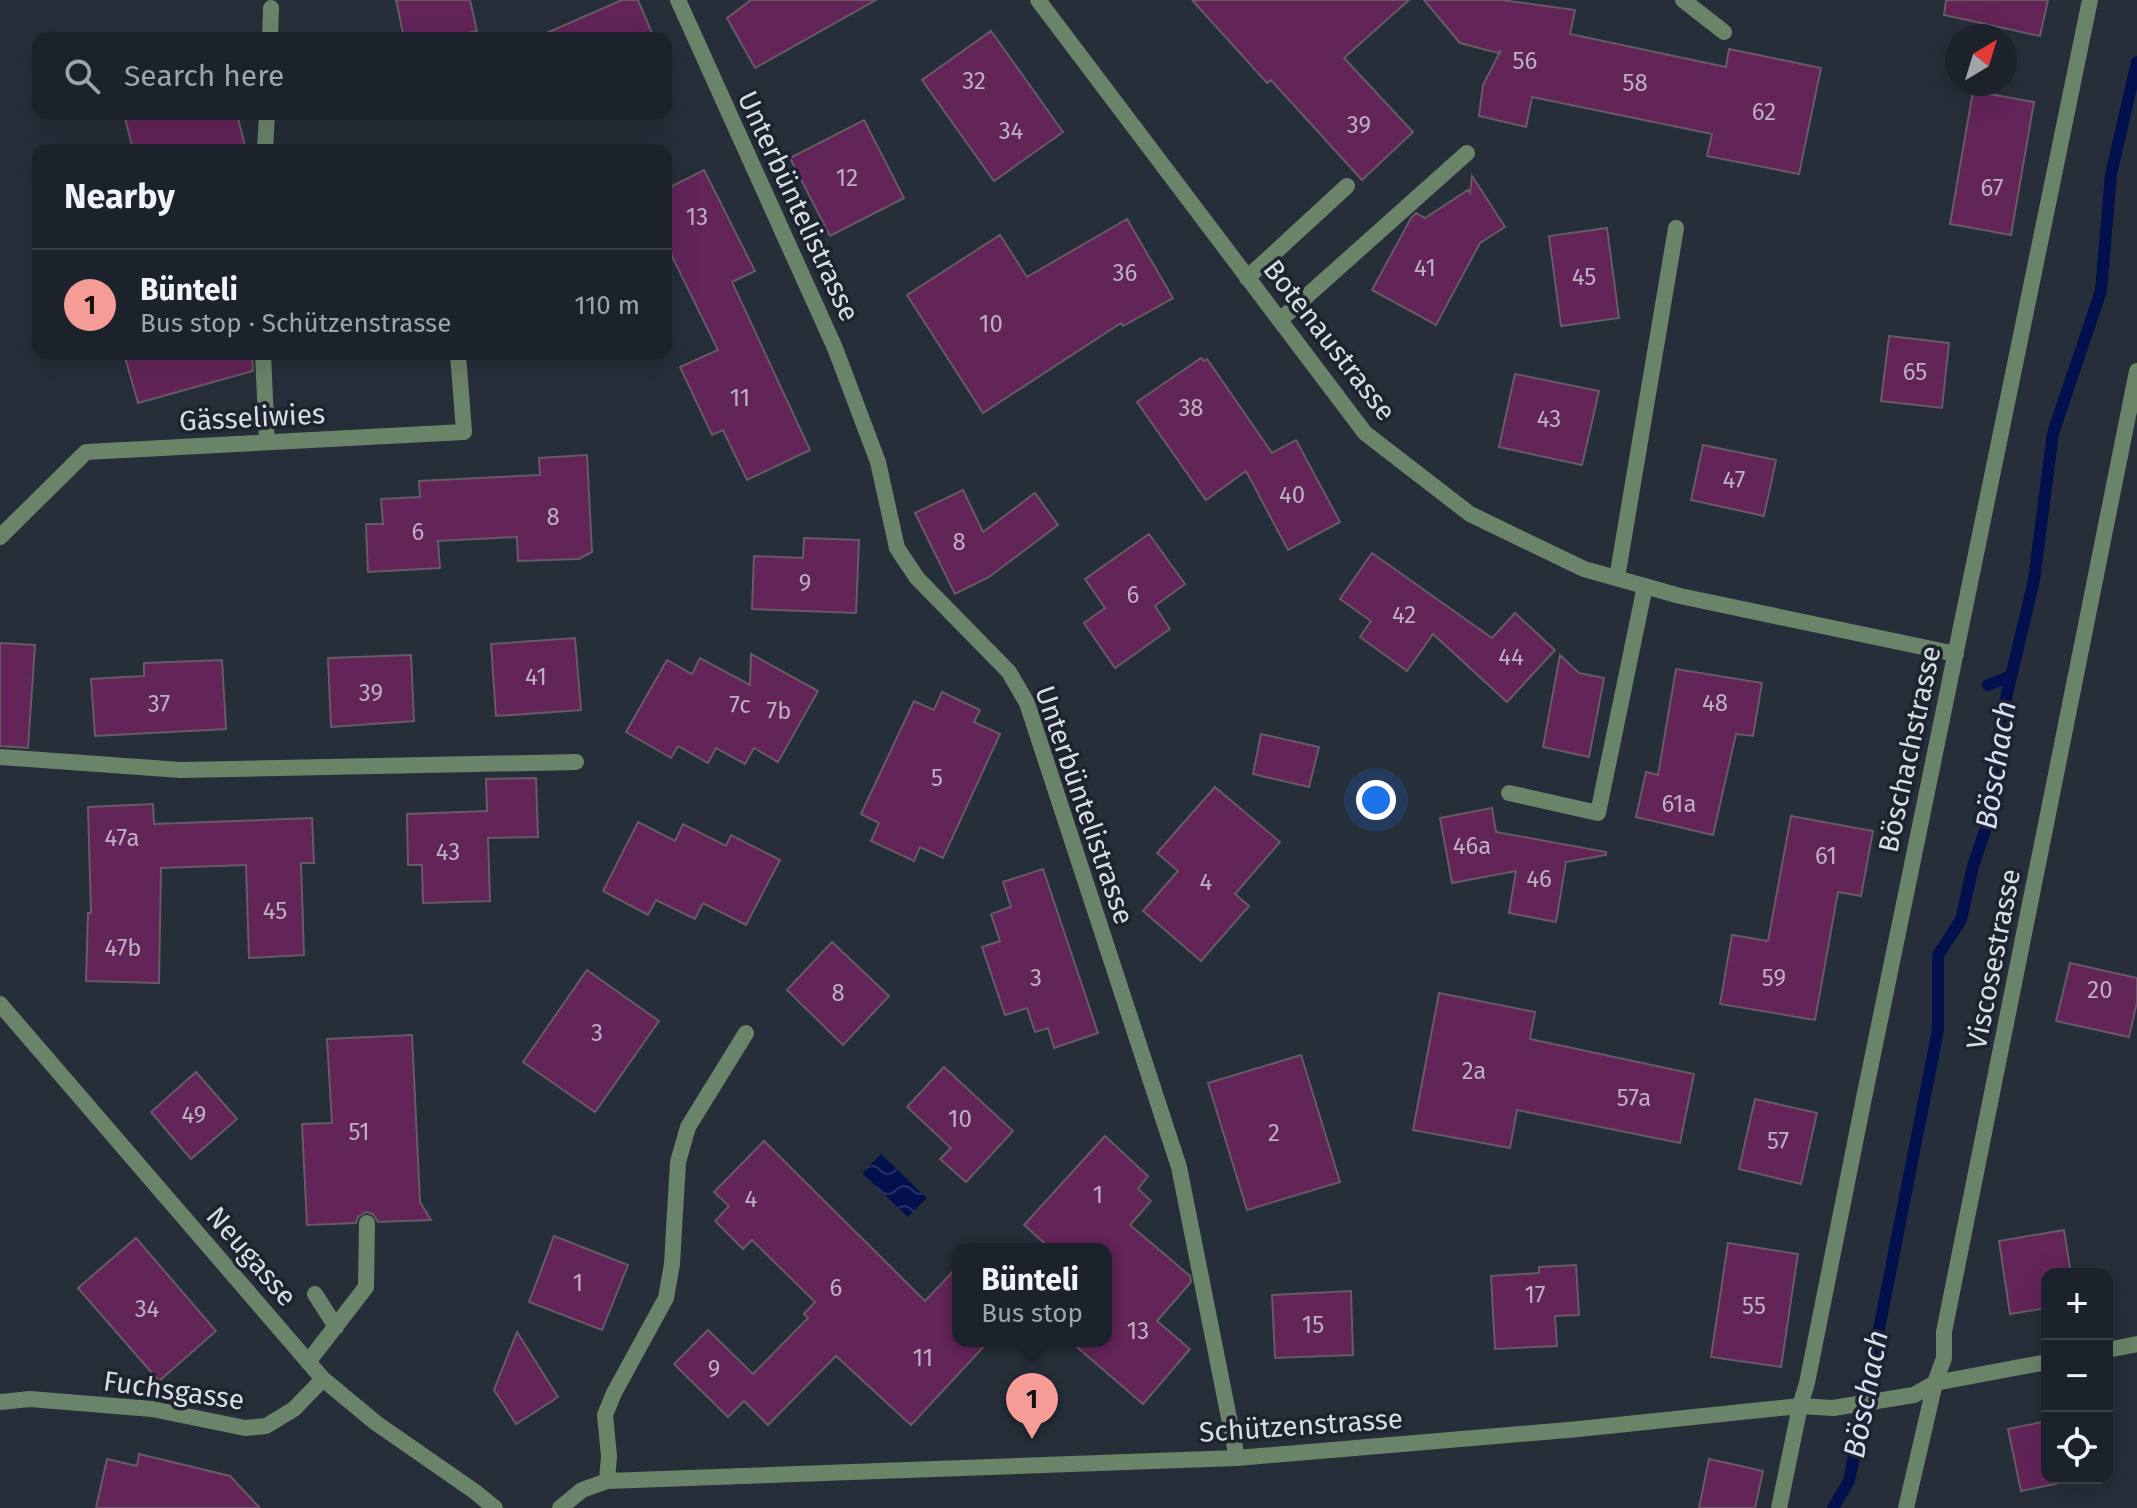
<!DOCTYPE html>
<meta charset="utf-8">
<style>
:root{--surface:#1c222c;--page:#252a34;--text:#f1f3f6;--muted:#a0a4a9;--line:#3a3f48;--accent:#f59c96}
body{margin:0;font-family:"Fira Sans",sans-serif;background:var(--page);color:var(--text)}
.controls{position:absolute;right:24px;bottom:24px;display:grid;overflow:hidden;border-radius:16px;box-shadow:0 8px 32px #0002}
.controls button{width:72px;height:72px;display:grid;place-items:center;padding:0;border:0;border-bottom:2px solid var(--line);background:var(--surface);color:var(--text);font:40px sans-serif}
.compass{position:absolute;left:1945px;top:24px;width:72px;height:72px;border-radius:50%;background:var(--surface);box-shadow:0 8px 32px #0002;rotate:38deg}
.you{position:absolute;left:1376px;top:800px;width:28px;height:28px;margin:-20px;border:6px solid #fff;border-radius:50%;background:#1a73e8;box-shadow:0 0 0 12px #1a73e833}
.badge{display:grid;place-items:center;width:52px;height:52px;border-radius:50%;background:var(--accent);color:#111;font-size:26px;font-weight:700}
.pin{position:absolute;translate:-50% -66px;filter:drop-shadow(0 2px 4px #0008)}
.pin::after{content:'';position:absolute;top:42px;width:28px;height:24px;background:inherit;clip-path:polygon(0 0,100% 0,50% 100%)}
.popup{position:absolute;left:952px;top:1243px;width:160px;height:104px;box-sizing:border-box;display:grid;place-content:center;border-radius:16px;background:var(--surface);filter:drop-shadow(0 2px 6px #0005);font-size:26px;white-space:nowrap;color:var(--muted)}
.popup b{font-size:30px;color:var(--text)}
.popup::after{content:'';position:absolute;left:50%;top:100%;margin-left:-16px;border:16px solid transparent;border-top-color:var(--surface)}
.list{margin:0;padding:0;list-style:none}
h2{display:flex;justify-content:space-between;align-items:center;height:104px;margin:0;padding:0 32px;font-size:34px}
h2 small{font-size:26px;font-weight:400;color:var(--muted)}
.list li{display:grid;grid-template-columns:52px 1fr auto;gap:24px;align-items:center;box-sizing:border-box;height:112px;padding:0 32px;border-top:2px solid var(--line)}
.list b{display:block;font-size:30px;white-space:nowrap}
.list p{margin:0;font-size:26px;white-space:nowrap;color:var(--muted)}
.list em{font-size:26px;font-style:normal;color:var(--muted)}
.icon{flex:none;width:44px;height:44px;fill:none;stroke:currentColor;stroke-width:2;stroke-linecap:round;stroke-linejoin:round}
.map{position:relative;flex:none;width:2137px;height:1508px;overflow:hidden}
.search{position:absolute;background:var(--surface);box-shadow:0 8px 32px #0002;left:32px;top:32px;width:640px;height:88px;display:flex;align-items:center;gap:20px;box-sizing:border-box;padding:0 28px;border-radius:16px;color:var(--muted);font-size:30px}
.panel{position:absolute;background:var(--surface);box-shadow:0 8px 32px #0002;left:32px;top:144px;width:640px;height:216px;border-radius:16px}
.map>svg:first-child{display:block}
.water{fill:url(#water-waves)}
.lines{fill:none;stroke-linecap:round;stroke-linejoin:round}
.stream{stroke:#02114e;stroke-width:12}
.building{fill:#632458;stroke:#675a64;stroke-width:2}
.lane{stroke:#6a8469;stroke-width:16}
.street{stroke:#6a8469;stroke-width:16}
.labels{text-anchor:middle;stroke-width:7;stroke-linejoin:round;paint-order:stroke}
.number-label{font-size:24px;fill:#bbafc1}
.street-label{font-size:28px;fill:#d8dde4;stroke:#1d242f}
.water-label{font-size:30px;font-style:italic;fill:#d5dff2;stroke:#1d242f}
</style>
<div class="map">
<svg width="2137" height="1508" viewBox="0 0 2137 1508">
<defs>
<pattern id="water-waves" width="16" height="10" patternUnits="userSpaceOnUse" patternTransform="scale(2)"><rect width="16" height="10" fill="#02114e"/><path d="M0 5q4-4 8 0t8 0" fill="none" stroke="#263367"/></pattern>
</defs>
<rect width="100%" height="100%" fill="#262e3a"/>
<!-- water -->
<path class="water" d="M881,1154L927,1198L908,1217L862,1173Z"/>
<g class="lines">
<!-- stream -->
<path class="stream" d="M1988,685L2011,676
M1833,1508L1849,1481L1938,1030V955L1961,920L1973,866L1997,796L2000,723L2034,580L2053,433L2101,291L2111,174L2137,62"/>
</g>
<!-- building -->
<path class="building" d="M396,0H470L477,31L445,38H404Z
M622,0H638L654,38H535Z
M751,0H876L755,68L727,18Z
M1192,0H1409L1344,58L1413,132L1362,180L1271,80L1267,83Z
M1424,0H1502L1575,10L1570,34L1726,67L1729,49L1821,68L1799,174L1707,156L1712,134L1532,97L1526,127L1479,116L1483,85L1501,50L1498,53L1460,43Z
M1946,0H2048L2040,36L1944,15Z
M991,31L1063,132L994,181L922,80Z
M1973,91L2034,102L2011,235L1950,224Z
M124,114H237L246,150H133Z
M864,120L904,198L830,236L790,158Z
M704,170L755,271L732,282L810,450L747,480L723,430L712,435L680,367L718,350L666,244V189Z
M1472,176L1505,227L1480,243L1436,325L1372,290L1411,218L1416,213L1425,218L1468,190L1470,193Z
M1127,219L1173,298L1123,326L1121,323L983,413L907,295L1000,235L1027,277Z
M1607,228L1619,318L1561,326L1549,236Z
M1889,336L1949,343L1942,408L1881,401Z
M124,354H252L253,371L138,403Z
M1201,358L1204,361L1207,359L1272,453L1296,440L1340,522L1288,550L1246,471L1206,500L1137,402Z
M1515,374L1599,391L1582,465L1499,447Z
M1703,445L1776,460L1764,516L1691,500Z
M587,455L592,552L579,559L518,561L517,537L438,541L440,568L368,572L366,524H383L381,499L420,497L419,481L540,475L539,458Z
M963,490L983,532L1035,493L1058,525L989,577L955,594L915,513Z
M1149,534L1185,584L1155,606L1170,629L1115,668L1084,623L1105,608L1085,579Z
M804,538L859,540L856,613L752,609L754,556L803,558Z
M1372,553L1492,638L1515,613L1555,650L1507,702L1433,634L1407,671L1360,637L1371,621L1340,599Z
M575,638L581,710L496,716L491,644Z
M0,643L35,645L28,748L0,746Z
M751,654L818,691L778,762L754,748L745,764L716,748L708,763L678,746L671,758L626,732L667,660L692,674L700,658L750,685Z
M411,655L414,721L331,727L328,658Z
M1560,655L1579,673L1604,678L1589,757L1543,747Z
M222,660L226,729L95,736L91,679L144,676V663Z
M1676,669L1762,683L1753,736L1736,734L1713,835L1636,817L1646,772L1658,775Z
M942,692L980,710L974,722L1000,734L943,858L920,847L914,861L871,841L879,823L861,814L914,701L934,710Z
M1261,734L1319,747L1309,787L1253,774Z
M536,778L538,837L488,838L490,901L423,903L422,865H408L407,814L487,811L486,779Z
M1215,787L1280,842L1235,894L1249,906L1201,961L1143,911L1178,871L1157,853Z
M153,804L154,824L312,818L314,863H301L304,955L249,958L246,865L161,868L159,983L86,981L88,913H91L88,807Z
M1492,808L1496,832L1606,852V855L1566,862L1556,922L1509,913L1516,871L1452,883L1440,818Z
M1791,816L1873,831L1861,896L1838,892L1815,1020L1720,1004L1732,935L1768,941Z
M638,822L675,841L683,824L726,846L731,835L780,860L746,925L703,903L695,919L656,900L648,915L603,891Z
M1043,869L1098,1033L1054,1048L1048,1028L1035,1032L1027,1008L1005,1015L982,947L1000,941L991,914L1011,907L1003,882Z
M832,942L889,996L843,1045L787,990Z
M2070,963L2137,978V1002L2129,1037L2056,1021Z
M587,970L659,1021L595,1112L523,1062Z
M1439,993L1535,1012L1530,1039L1694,1074L1680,1143L1517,1110L1510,1148L1413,1130Z
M412,1035L420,1202L431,1220L378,1222L373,1214L366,1212L358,1217L356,1223L307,1225L302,1124L332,1123L327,1039Z
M1301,1055L1340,1182L1247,1210L1208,1083Z
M944,1067L1013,1131L966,1182L940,1159L951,1148L907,1107Z
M196,1072L237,1119L191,1159L151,1112Z
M1755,1099L1817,1113L1801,1184L1739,1169Z
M1105,1136L1148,1176L1138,1189L1151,1201L1130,1225L1190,1276L1191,1282L1157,1321L1190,1349L1143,1404L1070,1341H1106V1249H1051L1024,1225Z
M764,1141L925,1301L958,1266V1341H989L911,1425L836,1356L768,1425L744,1401L728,1417L674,1364L708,1330L753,1374L808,1318L804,1314L815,1302L752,1240L743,1249L715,1221L729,1206L714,1192Z
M2064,1230L2071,1274H2047V1308L2010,1314L1999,1241Z
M554,1236L628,1265L602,1330L529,1302Z
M136,1238L216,1331L159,1381L78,1288Z
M1728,1243L1798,1254L1781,1367L1711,1357Z
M1576,1265L1579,1315L1555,1316L1557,1346L1495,1349L1491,1276L1539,1273V1267Z
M1351,1291L1353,1355L1275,1358L1272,1295Z
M517,1332L558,1397L516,1424L494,1390Z
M2047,1421V1478H2084L2021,1491L2008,1429Z
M139,1454L230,1476L260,1508H96L107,1459L137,1466Z
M1709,1459L1763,1471L1755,1508H1699Z"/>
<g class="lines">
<!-- lane -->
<path class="lane" d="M1683,0L1724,32
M270,38L271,8
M265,150L267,114
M1247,278L1347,186
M1280,320L1467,153
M263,354L267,442
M0,537L86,452L464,432L458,354
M1617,578L1676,228
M0,757L181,770L576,762
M1509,793L1598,813L1645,586
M315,1294L336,1327
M308,1362L366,1287L367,1223"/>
<!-- street -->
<path class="street" d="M678,0L835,348L878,462L897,548L917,578L1009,672L1027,703L1179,1167L1237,1458
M1038,0L1365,433L1470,514L1584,569L1680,596L1956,654
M0,1004L323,1379L376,1423L474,1491L495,1508
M2107,1350L2137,1344
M0,1402L30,1399L152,1409L245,1428L266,1426L294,1409L323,1379
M607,1481L609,1456L605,1415L614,1393L666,1298L672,1264L678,1162L688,1127L746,1033
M560,1508L582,1490L607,1481L1237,1458L1579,1429L1800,1406L1833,1408L1914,1395L1935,1383L2047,1362
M1779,1508L1800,1406L1807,1383L1864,1098L2090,0
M1906,1508L1935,1383L1944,1358V1332L2137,371"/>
</g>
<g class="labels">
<!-- number labels -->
<g class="number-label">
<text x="1525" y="69">56</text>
<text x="974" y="89">32</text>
<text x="1635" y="91">58</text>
<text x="1764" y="120">62</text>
<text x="1359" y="133">39</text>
<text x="1011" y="139">34</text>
<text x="847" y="186">12</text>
<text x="1992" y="196">67</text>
<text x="697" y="225">13</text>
<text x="1425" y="276">41</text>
<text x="1125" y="281">36</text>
<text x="1584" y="285">45</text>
<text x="991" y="332">10</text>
<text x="1915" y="380">65</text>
<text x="740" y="406">11</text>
<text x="1191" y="416">38</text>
<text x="1549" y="427">43</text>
<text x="1734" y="488">47</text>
<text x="1292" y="503">40</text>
<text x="553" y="525">8</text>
<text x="418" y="540">6</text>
<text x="959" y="550">8</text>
<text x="805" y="591">9</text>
<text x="1133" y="603">6</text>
<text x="1404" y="623">42</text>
<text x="1511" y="665">44</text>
<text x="536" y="685">41</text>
<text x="371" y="701">39</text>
<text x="1715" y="711">48</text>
<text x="159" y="712">37</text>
<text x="740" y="713">7c</text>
<text x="779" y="719">7b</text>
<text x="937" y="786">5</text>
<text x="1679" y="812">61a</text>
<text x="122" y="846">47a</text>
<text x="1472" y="854">46a</text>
<text x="448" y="860">43</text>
<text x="1826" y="864">61</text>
<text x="1539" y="887">46</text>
<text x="1206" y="890">4</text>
<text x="275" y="919">45</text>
<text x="123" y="956">47b</text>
<text x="1036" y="986">3</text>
<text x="1774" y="986">59</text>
<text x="2100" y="998">20</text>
<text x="838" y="1001">8</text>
<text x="597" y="1041">3</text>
<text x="1474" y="1079">2a</text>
<text x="1634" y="1106">57a</text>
<text x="194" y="1123">49</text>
<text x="960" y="1127">10</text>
<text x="359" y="1140">51</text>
<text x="1274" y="1141">2</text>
<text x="1778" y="1149">57</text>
<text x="1098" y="1203">1</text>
<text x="751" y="1207">4</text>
<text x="578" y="1291">1</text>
<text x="836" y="1296">6</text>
<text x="1535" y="1303">17</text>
<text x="1754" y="1314">55</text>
<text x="147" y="1317">34</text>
<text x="1313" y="1333">15</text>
<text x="1138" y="1339">13</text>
<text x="923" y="1366">11</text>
<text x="714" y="1377">9</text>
</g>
<!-- street labels -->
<g class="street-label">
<text transform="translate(799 206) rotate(65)" y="10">Unterbüntelistrasse</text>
<text transform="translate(1330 340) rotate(52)" y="10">Botenaustrasse</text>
<text transform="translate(252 417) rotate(-3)" y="10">Gässeliwies</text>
<text transform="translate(1909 749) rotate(-78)" y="10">Böschachstrasse</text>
<text transform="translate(1085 805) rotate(71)" y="10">Unterbüntelistrasse</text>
<text transform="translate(1993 959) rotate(-79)" y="10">Viscosestrasse</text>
<text transform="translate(252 1256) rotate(49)" y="10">Neugasse</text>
<text transform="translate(174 1390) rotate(8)" y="10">Fuchsgasse</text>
<text transform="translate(1301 1425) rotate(-4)" y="10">Schützenstrasse</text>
</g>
<!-- water labels -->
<g class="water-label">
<text transform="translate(1996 765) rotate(-81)" y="10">Böschach</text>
<text transform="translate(1866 1394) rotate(-79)" y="10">Böschach</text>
</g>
</g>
</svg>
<div class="controls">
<button>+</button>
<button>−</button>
<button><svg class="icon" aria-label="locate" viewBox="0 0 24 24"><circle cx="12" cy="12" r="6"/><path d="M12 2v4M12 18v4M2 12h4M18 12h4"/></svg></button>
</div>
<svg class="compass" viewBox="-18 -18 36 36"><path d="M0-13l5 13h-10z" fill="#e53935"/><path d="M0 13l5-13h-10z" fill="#a0a4a9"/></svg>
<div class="you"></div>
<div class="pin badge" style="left:1032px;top:1439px">1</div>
<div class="popup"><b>Bünteli</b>Bus stop</div>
<div class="search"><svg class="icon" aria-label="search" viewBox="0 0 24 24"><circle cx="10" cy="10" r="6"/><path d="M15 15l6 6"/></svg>Search here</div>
<section class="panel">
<h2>Nearby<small></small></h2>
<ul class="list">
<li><span class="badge">1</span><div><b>Bünteli</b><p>Bus stop · Schützenstrasse</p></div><em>110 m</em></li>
</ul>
</section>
</div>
